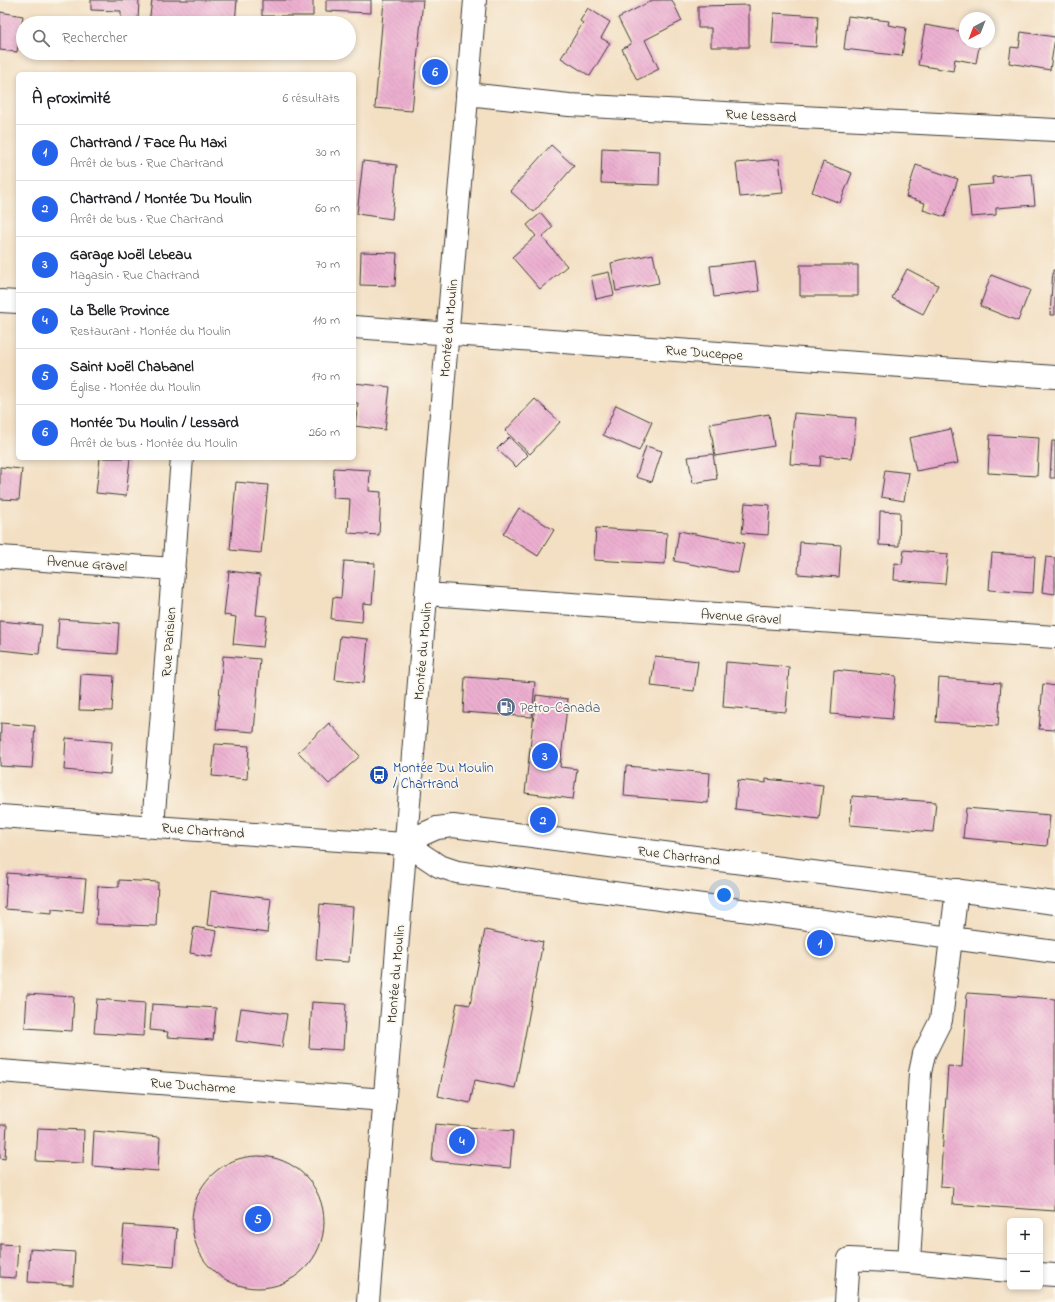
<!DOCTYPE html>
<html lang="fr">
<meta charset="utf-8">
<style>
:root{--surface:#fff;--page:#f6f6f6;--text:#202124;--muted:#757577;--line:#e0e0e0;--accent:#2563eb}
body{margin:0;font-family:"Indie Flower",sans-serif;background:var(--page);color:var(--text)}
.controls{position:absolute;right:12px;bottom:12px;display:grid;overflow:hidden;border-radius:6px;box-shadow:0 2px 6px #0003}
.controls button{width:36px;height:36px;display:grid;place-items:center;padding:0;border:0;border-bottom:1px solid var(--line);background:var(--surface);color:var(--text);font:20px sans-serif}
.compass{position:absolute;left:959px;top:12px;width:36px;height:36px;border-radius:50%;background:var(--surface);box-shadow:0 2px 6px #0003;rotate:222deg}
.you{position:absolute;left:724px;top:895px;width:14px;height:14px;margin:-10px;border:3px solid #fff;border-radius:50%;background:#1a73e8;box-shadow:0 0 0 6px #1a73e833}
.badge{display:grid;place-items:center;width:26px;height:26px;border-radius:50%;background:var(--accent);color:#fff;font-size:13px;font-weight:700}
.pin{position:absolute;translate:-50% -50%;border:2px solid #fff;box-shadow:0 1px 4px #0006}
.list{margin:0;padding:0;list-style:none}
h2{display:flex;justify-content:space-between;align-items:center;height:52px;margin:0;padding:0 16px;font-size:17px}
h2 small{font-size:13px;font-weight:400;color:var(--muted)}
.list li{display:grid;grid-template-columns:26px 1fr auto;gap:12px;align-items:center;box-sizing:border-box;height:56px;padding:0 16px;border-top:1px solid var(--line)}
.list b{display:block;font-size:15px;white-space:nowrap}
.list p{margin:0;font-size:13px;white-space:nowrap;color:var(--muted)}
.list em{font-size:13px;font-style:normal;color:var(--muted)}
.icon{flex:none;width:22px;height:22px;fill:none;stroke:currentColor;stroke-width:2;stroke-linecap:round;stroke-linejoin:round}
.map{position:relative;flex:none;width:1055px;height:1302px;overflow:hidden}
.search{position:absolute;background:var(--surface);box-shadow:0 2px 6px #0003;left:16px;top:16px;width:340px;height:44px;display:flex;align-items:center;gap:10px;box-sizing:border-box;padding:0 14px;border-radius:22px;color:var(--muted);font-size:15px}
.panel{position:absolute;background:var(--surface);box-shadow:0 2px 6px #0003;left:16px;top:72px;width:340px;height:388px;border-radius:6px}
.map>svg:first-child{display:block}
.building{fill:url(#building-back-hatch)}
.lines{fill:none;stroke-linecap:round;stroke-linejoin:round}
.minor-casing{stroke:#3c3935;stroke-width:24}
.minor{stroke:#fff;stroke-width:22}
.labels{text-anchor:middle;stroke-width:3.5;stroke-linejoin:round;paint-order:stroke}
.street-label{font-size:14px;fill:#1c1c1c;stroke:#fbf7ec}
.service-label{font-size:14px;fill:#4e5e75;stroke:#fbf7ec;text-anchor:start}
.transit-label{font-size:14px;fill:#164399;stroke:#fbf7ec;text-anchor:start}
</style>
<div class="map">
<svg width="1055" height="1302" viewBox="0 0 1055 1302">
<defs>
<pattern id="building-back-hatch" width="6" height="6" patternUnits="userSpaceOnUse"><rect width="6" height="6" fill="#ecafd0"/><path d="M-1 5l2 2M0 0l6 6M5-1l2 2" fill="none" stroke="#ca96b2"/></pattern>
</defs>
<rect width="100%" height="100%" fill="#fbf7ec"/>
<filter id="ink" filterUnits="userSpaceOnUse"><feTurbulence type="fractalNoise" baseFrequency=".025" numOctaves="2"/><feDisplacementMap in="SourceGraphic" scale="8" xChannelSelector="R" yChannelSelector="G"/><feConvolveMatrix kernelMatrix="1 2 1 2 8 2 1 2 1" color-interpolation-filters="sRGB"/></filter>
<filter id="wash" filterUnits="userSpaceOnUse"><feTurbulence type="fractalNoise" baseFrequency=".012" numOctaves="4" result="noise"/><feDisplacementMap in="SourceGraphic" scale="16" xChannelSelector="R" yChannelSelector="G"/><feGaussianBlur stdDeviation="0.9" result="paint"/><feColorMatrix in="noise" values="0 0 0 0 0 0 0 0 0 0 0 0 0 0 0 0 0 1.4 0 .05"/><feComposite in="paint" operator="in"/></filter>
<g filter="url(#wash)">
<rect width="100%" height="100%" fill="#f3dfc2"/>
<g id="blocks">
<!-- building -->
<path class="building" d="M91,0H139L138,21L121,20V11L91,10Z
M152,0H237L235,23H217L218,19L196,17L195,23H149Z
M262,0H313V16H262Z
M326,0H371V13L326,11Z
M384,0H423L412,111L375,108Z
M653,0H672L682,21L645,40L659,69L637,80L622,49L631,44L618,18Z
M749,5V47H711V28H698V6Z
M588,8L610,22L601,38L610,43L590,76L561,58L583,23L580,21Z
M0,12L23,16L17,52L0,50Z
M774,13L818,16L816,47L772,44Z
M848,16L889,21L888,25L906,28L902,56L844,49Z
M925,25L965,32V42H980L976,63L955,59L953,71L918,65Z
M1021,32L1055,37L1050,70L1009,63L1011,47L1019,48Z
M44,53H74L73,57L44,54Z
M551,145L574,166L534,212L510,191Z
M602,148L660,151L659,185L601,183Z
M779,159L783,193L740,197L736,163Z
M363,161L397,165L392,219L357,214Z
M823,162L852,173L840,203L812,192Z
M916,165L958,179L945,217L923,210L925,203L906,197Z
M1032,174L1035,205L996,208V215L971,217L968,186L993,184L992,177Z
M541,213L553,227L542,237L567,266L540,289L512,257L536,236L527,225Z
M361,252L397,253L395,286L360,285Z
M653,254L659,283L616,291L611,263Z
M755,261L759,291L714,297L710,266Z
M800,265H858V296H800Z
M907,269L938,285L923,314L892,298Z
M1053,270H1055V315H1050Z
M609,272L614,295L596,299L591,276Z
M991,275L1030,290L1018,321L980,306Z
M354,383L390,387L385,430L355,426L358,403H354Z
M535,399L560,422L530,454L505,431Z
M616,405L652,422L639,451L603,435Z
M794,413L856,418L852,458L821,456L820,466L790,464Z
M769,414L774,446L715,456L710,424Z
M951,429L958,463L916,471L909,438Z
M990,435L1039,438L1037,476L988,473Z
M509,437L528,455L516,467L497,449Z
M1052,441H1055V478H1050Z
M646,446L662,451L652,482L636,477Z
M713,454L717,479L693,483L688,457Z
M100,458H130L126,496L96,493Z
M0,467L22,469L19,500L0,499Z
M334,468L370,470L369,491L381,492L379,535L348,533L350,499L333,498Z
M885,470L909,473L904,501L881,497Z
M236,482L268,485L261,553L230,550Z
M745,503L770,505L768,535L742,533Z
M519,508L554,530L538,556L503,534Z
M880,511L900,512L899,546L879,545Z
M596,528L667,533L665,564L594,560Z
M679,531L744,543L738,573L674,561Z
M800,542L841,545L839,577L798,574Z
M904,550L948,554L945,584L894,580L895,563L902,564Z
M992,553L1035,556L1033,593L989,590Z
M1046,557L1055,558V594L1042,592Z
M344,561L375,563L372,604L363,603L362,622L331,619L333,597L341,598Z
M229,571L260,575L256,615L267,616L263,647L233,644L236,617L224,615Z
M59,619L119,623L117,654L57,650Z
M0,621L42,625L39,654L0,650Z
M340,636L368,639L364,683L335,680Z
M223,656L260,659L254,732L216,729Z
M655,656L698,661L694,691L651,686Z
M726,662L789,667L786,712L723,707Z
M834,670L896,676L892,719L831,714Z
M81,674L114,676L112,711L79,710Z
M465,677L535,682L532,717L463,712Z
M939,678L1001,683L998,726L936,722Z
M1043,684L1055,686V730L1039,729Z
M536,695L568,699L560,767L577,769L573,799L525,793Z
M1,723L35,726L32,768L0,766Z
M329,723L360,756L329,784L298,752Z
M66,738L112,742L110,774L64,770Z
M215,744L249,746L247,779L212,776Z
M626,766L710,773L708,803L624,796Z
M766,779L823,785L819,819L735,809L738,780L766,783Z
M852,796L936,802L933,832L850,825Z
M966,808L1050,815L1047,846L963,838Z
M7,873L86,879L83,912L52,909V913L5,909Z
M119,880L158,882L156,926L96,924L98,886L119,887Z
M211,891L271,899L267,933L207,925Z
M320,904L353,907L349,962L316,960Z
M194,927L217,931L212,957L190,953Z
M485,930L543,942L515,1088L475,1080L470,1103L438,1096L457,1003L470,1005Z
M967,993L1055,999V1211L952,1204L953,1187L940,1186L948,1066L962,1067Z
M27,994L74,997L72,1031L25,1028Z
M97,999L145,1003L143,1036L94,1033Z
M312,1002L346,1004L343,1050L309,1048Z
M152,1004L216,1008L213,1040L167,1037L168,1032L150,1030Z
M241,1008L287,1014L282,1047L236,1041Z
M435,1124L513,1131L510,1168L432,1161Z
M0,1125H7L5,1159L0,1158Z
M38,1128L84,1130L83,1163L36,1161Z
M94,1131L160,1137L158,1171L92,1166Z
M192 1222a66 66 0 1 1 132 0a66 66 0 1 1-132 0Z
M124,1225L177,1229L174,1267L121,1263Z
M0,1244L18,1245L16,1278L0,1277Z
M30,1249L75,1252L73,1285L28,1282Z"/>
</g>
</g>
<g filter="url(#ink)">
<use href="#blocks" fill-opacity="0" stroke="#3c3935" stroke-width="1"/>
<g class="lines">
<!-- minor casing -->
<g class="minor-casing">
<path id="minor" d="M467,94L569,105L1055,130
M0,301L18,302
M354,327L1055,377
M0,557L174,569
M426,594L1055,637
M0,816L339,840L406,844L439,866L457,872L1055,952
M153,826L182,458
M406,844L421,835L437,828L453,826L1055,903
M0,1071L385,1100
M909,1262L920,1073L924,1054L941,1020L957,890
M1040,1274L1055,1275
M368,1302L475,0
M846,1302L849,1259L909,1262L1010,1271"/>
</g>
<!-- minor -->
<use href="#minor" class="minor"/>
</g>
</g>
<!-- icons -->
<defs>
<g id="fuel-disc" transform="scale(1)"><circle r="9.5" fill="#5c6f8a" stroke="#fbf7ec"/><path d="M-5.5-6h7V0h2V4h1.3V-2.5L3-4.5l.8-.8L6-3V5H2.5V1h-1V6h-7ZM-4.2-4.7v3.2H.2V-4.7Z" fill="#fff"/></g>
<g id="bus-disc" transform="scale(1)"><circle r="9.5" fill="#1a4fb4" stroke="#fbf7ec"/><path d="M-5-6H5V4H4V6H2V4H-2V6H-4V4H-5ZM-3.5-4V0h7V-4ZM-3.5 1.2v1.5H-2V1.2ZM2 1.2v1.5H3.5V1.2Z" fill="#fff"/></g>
</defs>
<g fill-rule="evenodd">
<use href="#fuel-disc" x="506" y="707"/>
<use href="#bus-disc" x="379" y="775"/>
</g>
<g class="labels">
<!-- street labels -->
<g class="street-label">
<text transform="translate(761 115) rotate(3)" y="5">Rue Lessard</text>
<text transform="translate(448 328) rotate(-85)" y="5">Montée du Moulin</text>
<text transform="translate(704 352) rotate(4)" y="5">Rue Duceppe</text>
<text transform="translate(87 563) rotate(4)" y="5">Avenue Gravel</text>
<text transform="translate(741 616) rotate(4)" y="5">Avenue Gravel</text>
<text transform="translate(168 642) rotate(-86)" y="5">Rue Parisien</text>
<text transform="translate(422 651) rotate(-85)" y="5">Montée du Moulin</text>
<text transform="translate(203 830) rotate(4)" y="5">Rue Chartrand</text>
<text transform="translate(679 855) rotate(7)" y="5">Rue Chartrand</text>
<text transform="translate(395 974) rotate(-85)" y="5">Montée du Moulin</text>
<text transform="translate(193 1085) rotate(4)" y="5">Rue Ducharme</text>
</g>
<!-- service labels -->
<g class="service-label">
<text x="520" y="712">Petro-Canada</text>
</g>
<!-- transit labels -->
<g class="transit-label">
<text x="393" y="772">Montée Du Moulin<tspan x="393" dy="16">/ Chartrand</tspan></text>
</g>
</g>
</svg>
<div class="controls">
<button>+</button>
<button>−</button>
</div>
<svg class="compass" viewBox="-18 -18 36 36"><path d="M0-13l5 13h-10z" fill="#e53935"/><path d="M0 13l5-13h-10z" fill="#757577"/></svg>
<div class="you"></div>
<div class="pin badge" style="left:820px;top:943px">1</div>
<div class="pin badge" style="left:543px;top:820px">2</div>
<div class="pin badge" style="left:545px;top:756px">3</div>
<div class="pin badge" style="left:462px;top:1141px">4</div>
<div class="pin badge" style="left:258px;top:1219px">5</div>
<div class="pin badge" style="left:435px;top:72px">6</div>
<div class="search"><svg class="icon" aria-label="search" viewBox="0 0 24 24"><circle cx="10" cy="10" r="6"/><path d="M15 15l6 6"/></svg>Rechercher</div>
<section class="panel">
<h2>À proximité<small>6 résultats</small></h2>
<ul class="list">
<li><span class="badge">1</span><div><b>Chartrand / Face Au Maxi</b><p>Arrêt de bus · Rue Chartrand</p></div><em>30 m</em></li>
<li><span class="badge">2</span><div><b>Chartrand / Montée Du Moulin</b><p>Arrêt de bus · Rue Chartrand</p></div><em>60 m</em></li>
<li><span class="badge">3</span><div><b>Garage Noël Lebeau</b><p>Magasin · Rue Chartrand</p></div><em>70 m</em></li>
<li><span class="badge">4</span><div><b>La Belle Province</b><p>Restaurant · Montée du Moulin</p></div><em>110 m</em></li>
<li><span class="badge">5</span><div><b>Saint Noël Chabanel</b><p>Église · Montée du Moulin</p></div><em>170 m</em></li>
<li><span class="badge">6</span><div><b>Montée Du Moulin / Lessard</b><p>Arrêt de bus · Montée du Moulin</p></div><em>260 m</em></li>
</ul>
</section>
</div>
